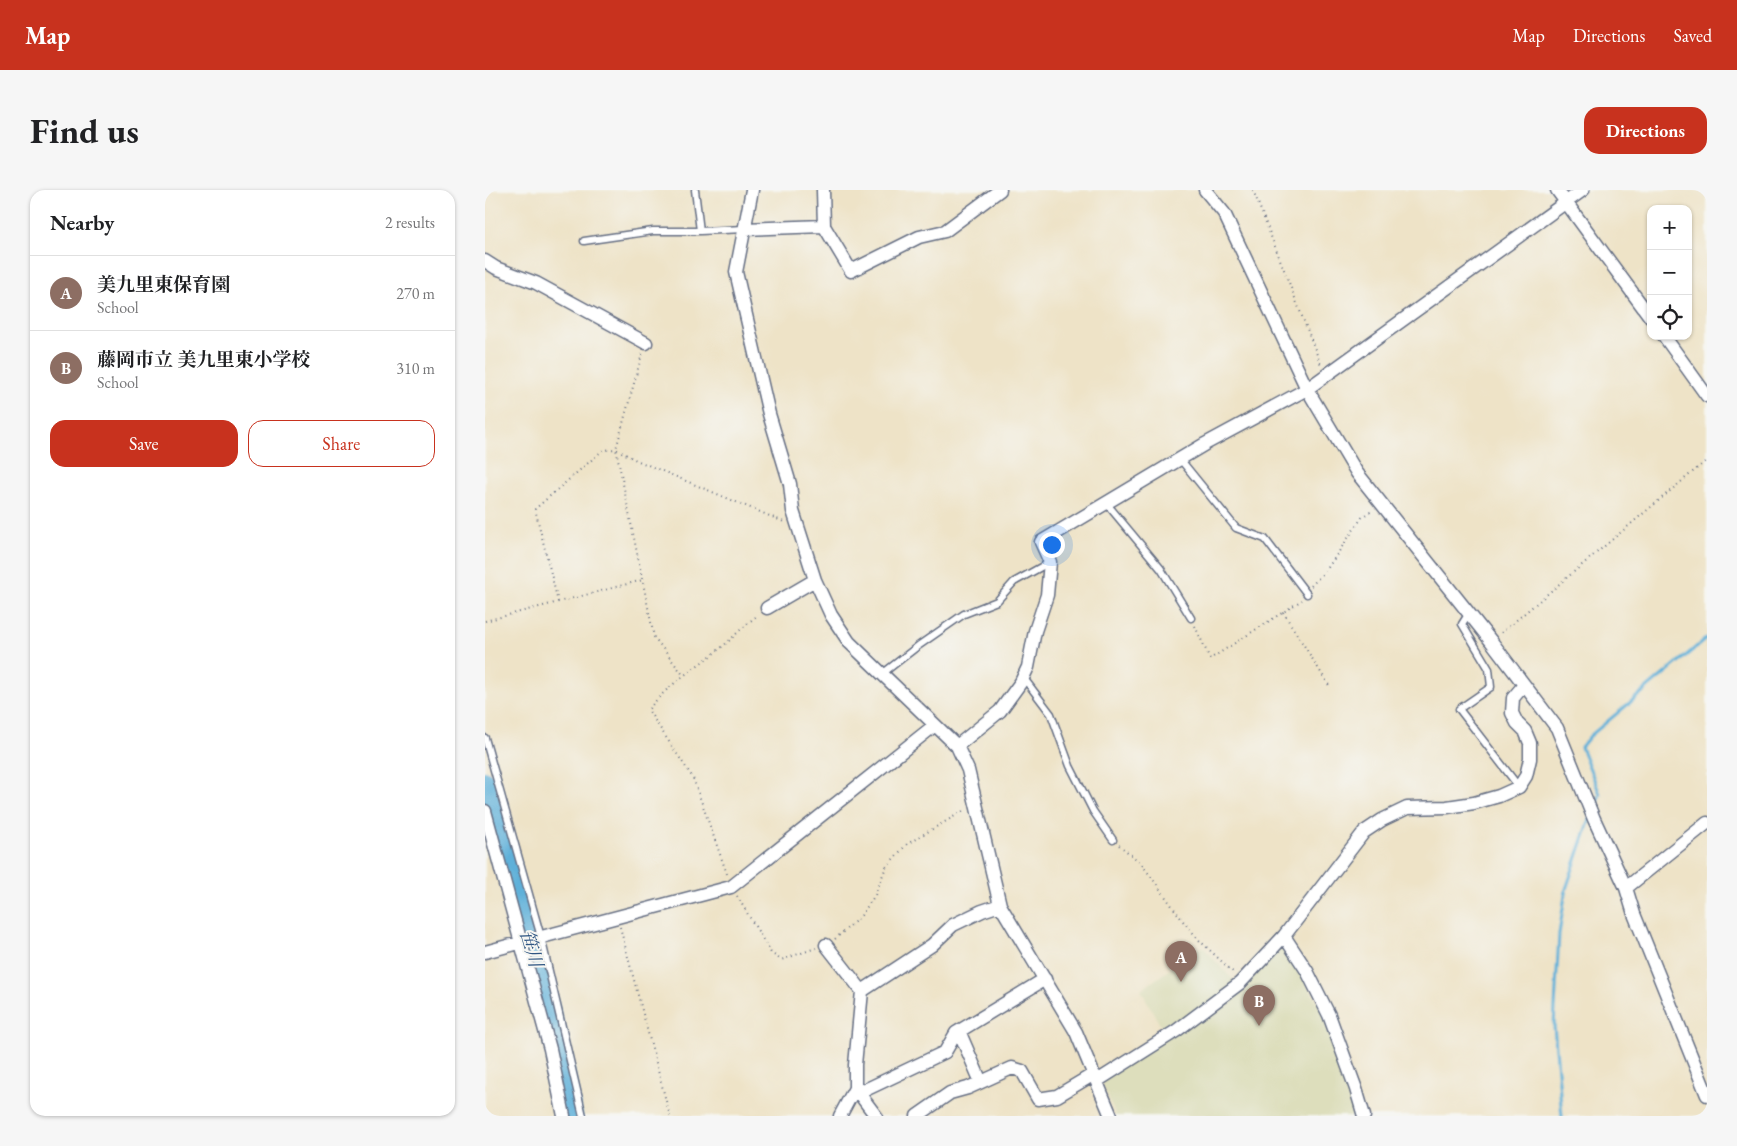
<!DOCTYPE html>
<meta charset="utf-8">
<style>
:root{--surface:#fff;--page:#f6f6f6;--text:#202124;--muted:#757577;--line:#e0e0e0;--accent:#c8321e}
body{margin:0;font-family:"EB Garamond","Noto Serif JP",serif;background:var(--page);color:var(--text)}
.controls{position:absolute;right:15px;top:15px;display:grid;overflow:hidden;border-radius:10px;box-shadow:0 1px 4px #0004}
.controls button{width:45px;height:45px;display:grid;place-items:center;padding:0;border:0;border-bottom:1px solid var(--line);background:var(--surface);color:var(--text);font:25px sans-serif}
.you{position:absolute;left:566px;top:354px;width:18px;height:18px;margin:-12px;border:4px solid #fff;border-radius:50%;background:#1a73e8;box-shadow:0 0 0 8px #1a73e833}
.badge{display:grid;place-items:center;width:32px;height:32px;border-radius:50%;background:var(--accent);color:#fff;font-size:16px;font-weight:700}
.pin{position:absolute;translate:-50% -41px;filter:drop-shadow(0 1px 2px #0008)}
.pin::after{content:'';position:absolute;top:26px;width:18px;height:15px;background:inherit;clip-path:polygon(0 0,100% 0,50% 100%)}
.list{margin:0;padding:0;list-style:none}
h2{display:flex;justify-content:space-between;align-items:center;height:65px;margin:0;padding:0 20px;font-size:21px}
h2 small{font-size:16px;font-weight:400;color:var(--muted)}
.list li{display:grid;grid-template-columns:32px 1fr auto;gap:15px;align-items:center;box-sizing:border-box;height:75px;padding:0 20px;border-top:1px solid var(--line)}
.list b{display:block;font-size:19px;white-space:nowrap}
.list p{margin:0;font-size:16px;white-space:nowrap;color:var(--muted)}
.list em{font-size:16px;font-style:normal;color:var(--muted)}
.actions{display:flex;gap:10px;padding:15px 20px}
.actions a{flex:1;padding:11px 0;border:1px solid var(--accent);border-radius:15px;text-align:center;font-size:18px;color:var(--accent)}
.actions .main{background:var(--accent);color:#fff}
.icon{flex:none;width:28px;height:28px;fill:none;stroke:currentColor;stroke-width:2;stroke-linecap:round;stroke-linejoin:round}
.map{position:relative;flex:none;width:1222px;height:926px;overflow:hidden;border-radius:15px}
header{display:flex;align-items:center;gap:30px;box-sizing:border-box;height:70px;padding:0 25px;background:var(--accent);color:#fff}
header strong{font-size:24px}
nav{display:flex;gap:28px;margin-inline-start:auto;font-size:18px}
.intro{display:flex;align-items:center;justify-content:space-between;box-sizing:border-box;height:120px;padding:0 30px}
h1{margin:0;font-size:35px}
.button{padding:12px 22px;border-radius:15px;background:var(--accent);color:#fff;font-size:18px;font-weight:700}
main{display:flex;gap:30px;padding:0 30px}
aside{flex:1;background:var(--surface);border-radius:15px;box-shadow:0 1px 4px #0004}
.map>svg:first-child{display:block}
.built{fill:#dddebc}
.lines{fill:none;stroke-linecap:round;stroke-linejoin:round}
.stream{stroke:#5eb0d9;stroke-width:3}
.river{stroke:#5eb0d9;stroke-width:20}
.service-casing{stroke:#656e83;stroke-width:9}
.minor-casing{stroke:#656e83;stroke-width:15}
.path{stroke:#656e83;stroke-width:2;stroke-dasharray:1 4;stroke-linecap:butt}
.service{stroke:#fff;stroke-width:6}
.minor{stroke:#fff;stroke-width:12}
.labels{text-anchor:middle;stroke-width:4;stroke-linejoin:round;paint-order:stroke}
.water-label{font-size:19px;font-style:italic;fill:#2f5683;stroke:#f6f6f2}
</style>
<header>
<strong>Map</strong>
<nav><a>Map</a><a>Directions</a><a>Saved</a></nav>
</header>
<div class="intro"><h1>Find us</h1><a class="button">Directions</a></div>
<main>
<aside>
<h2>Nearby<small>2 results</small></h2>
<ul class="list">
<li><span class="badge" style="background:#8d6e63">A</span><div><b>美九里東保育園</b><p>School</p></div><em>270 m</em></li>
<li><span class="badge" style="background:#8d6e63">B</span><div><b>藤岡市立 美九里東小学校</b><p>School</p></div><em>310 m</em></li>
</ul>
<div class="actions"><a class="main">Save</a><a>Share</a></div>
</aside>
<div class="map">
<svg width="1222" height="926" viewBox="0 0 1222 926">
<rect width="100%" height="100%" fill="#f6f6f2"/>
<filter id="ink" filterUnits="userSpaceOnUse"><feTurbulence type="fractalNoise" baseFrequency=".02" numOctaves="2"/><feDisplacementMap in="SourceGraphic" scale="10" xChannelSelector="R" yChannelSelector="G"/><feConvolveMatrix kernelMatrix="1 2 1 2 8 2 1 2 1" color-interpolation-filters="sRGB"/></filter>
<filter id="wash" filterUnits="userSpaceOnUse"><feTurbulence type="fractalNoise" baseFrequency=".0096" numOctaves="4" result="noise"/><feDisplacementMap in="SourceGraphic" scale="20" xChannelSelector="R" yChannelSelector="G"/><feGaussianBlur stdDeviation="1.12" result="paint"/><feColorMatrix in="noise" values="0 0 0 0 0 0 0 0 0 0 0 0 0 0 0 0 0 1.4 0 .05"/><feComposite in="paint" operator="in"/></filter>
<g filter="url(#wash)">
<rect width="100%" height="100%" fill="#eee3c7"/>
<!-- built -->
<path class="built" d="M717,756L750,792L680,844L656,800Z
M796,756L801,757L839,824L874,926H631L618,895L620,890Z"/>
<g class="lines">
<!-- stream -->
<path class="stream" d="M1109,619L1115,604L1096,557L1105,546L1222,448
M1077,926L1069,836L1074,744L1081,699L1105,629"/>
<!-- river -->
<path class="river" d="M0,591L75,855L88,926"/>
</g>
</g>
<g filter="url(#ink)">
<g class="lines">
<!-- service casing -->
<g class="service-casing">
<path id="service" d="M210,0L215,41L260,39
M99,51L168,41H215
M695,269L751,338L780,349L822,404
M622,314L676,379L706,428
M984,423L977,434L1004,479L1006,497L974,519L1034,597
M397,484L433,456L479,424L512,411L529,392L565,372
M538,487L566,524L585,576L608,621L628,650
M0,548L56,747L98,926"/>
</g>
<!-- minor casing -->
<g class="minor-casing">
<path id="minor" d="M267,0L251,82L284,224L305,294L308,321L330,390L346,425L364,452L472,556L483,580L515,715L591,842L626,926
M338,0L339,36L366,81L434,47L460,41L515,0
M720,0L739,23L822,199L872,283L1006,451L1072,538L1109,629L1141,698L1149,724L1222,905
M1072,0L1166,128
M260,39L339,36
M0,71L11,78L51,93L161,153
M1179,146L1222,206
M282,418L330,390
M472,556L515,521L536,492L543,477L550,441L562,405L565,372L556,352L720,254L822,199L1098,0
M0,621L65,859L79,926
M1141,698L1222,633
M799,746L879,642L897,630L922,618L962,617L989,613L1014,606L1034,597L1041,586L1045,569V553L1040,541L1032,533L1027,523L1028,508L1039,495
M341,755L377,801L370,875V898L355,926
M0,762L246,697L450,535
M377,801L447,755L468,735L497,721L515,715
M474,841L496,892
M612,891L691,841L755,793L799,746L822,781L844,825L871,899L879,926
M370,898L380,900L460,862L471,843L560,789
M370,898L391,926
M432,926L465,903L483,898L527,878L537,881L553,909L572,906L609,884"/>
</g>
<!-- path -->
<path class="path" d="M768,0L836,175
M157,164L131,259L169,447L199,486
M826,396L842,379L878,326L887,321
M73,412L50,319L118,260L131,259L151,270L299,332
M798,422L845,497
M0,431L158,390
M710,436L725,469L817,410
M1016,443L1222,270
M634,655L656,673L698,731L714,750L749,783
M242,684L208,588L163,520C183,494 212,477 237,457C249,447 259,435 272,426
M252,706L286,763L296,770L331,758
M135,737L185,926
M350,749L375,727L390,705L401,677L422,654L480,620"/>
<!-- service -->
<use href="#service" class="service"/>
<!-- minor -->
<use href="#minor" class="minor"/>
</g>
</g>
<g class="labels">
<!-- water labels -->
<g class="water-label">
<text transform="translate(47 758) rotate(74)" y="7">笹川</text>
</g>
</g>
</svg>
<div class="controls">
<button>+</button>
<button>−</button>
<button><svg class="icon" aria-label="locate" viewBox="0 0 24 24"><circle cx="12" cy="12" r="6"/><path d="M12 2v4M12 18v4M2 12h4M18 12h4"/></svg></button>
</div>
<div class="you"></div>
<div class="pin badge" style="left:696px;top:792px;background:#8d6e63">A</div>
<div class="pin badge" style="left:774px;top:836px;background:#8d6e63">B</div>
</div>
</main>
